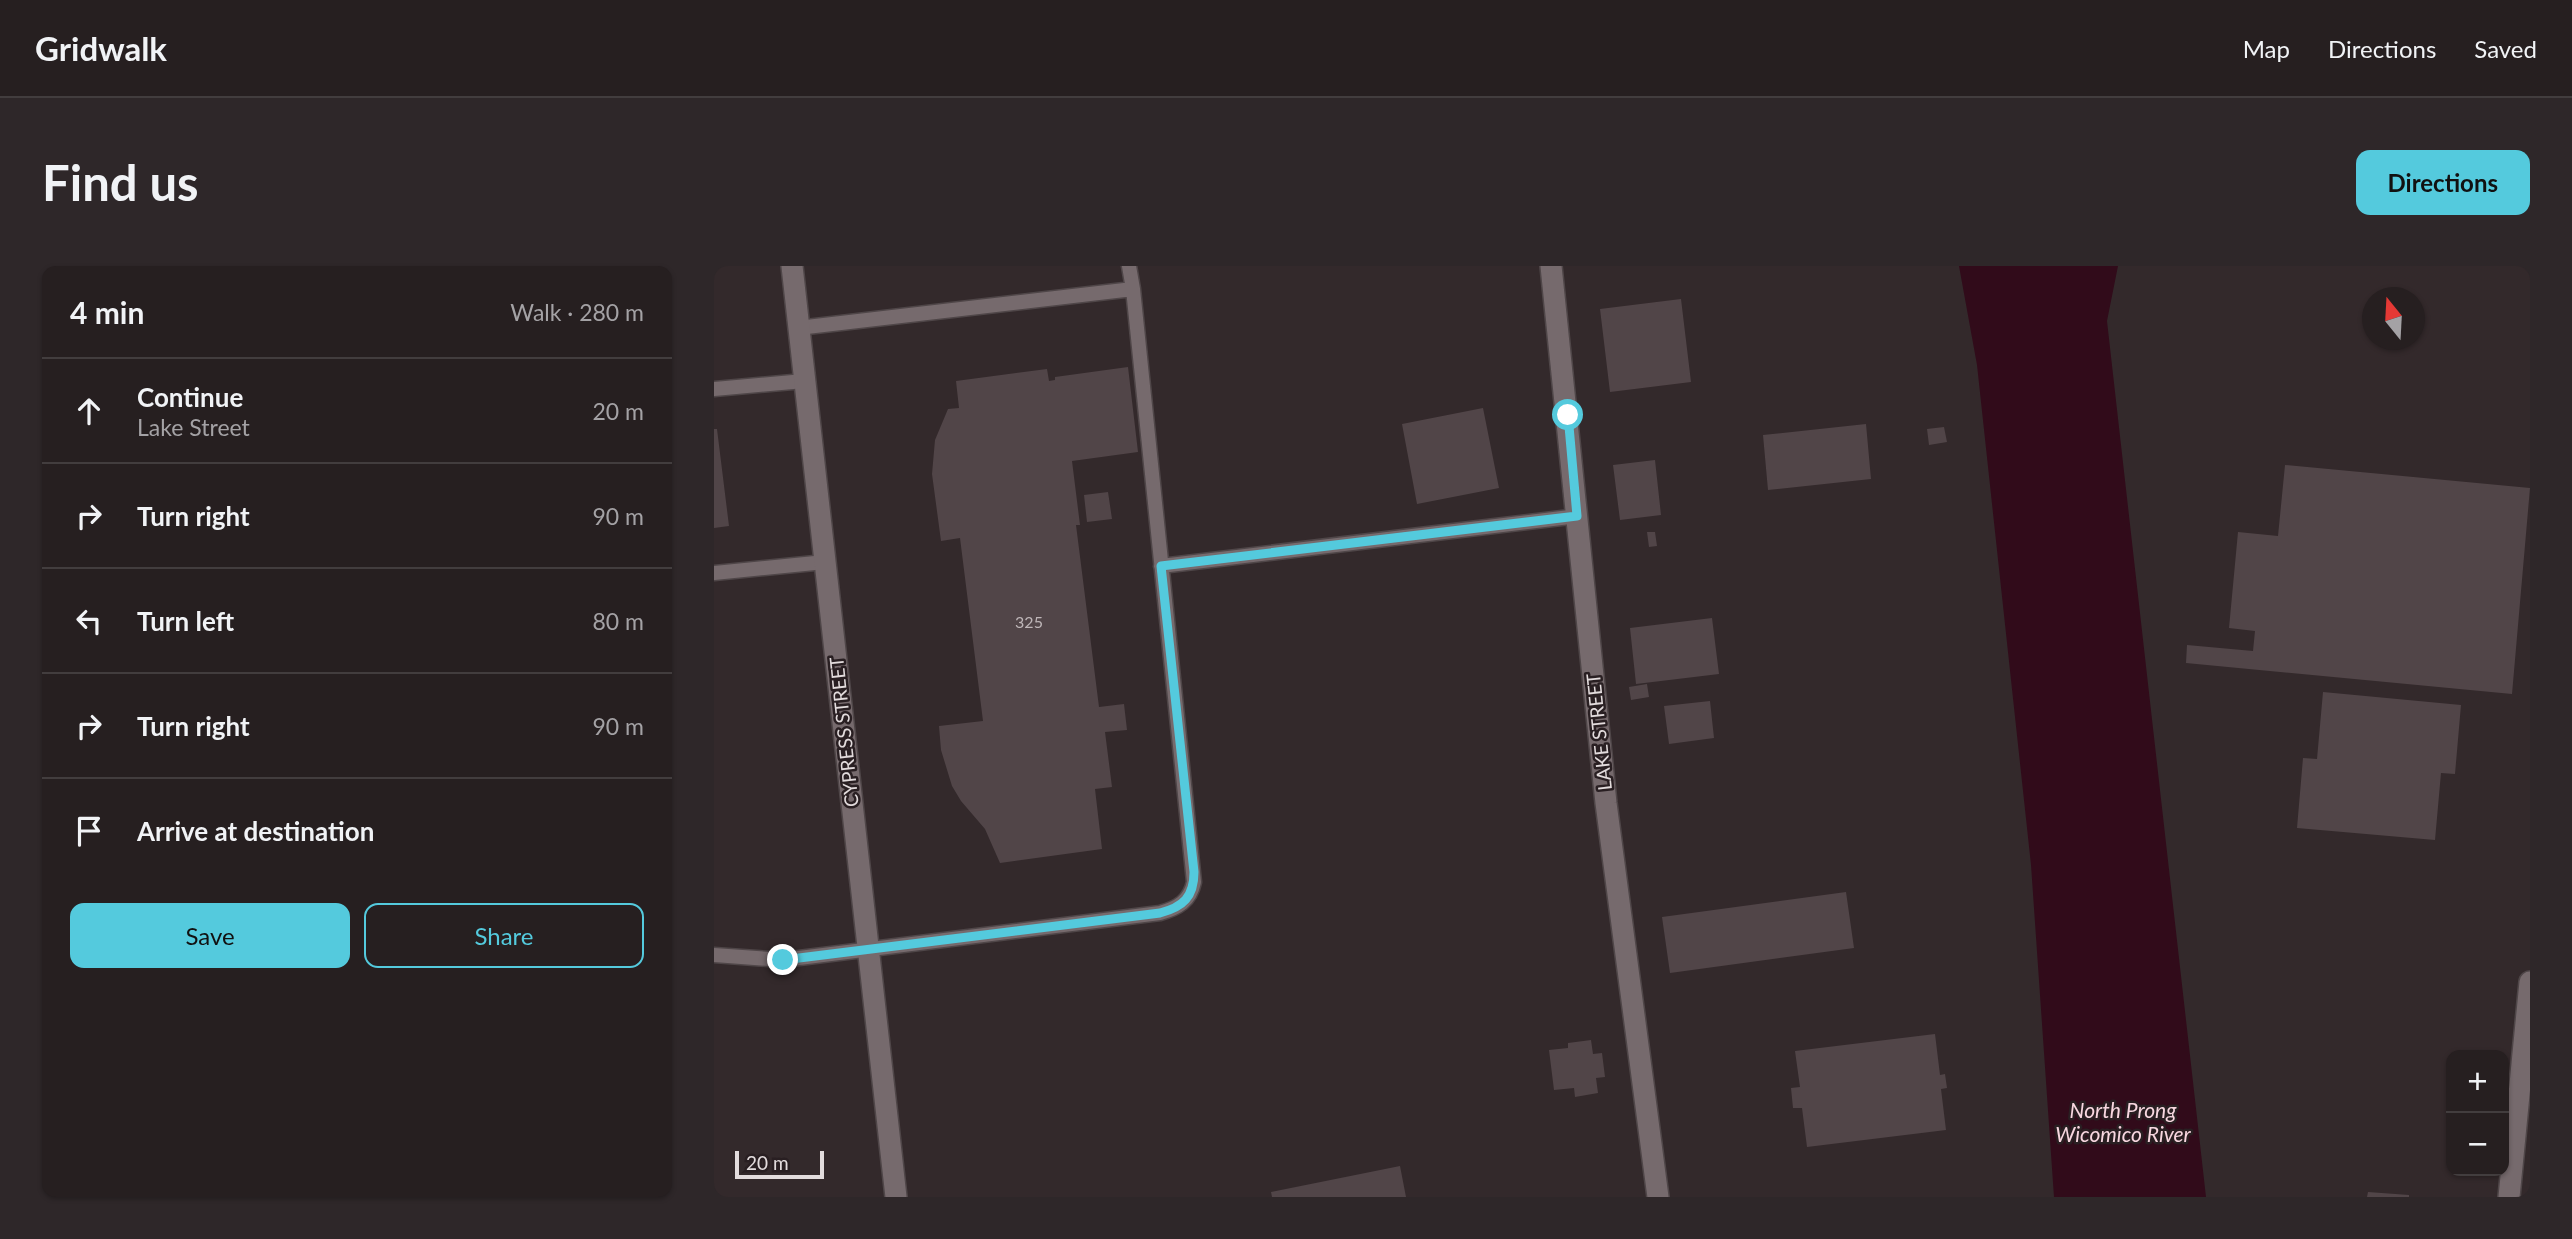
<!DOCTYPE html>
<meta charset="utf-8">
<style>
:root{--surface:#261f20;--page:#2e2729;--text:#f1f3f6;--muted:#a4a2a5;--line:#423d3e;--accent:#54cadd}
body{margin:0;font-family:Lato,sans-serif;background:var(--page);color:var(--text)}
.controls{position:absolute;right:21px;bottom:21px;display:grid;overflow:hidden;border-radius:14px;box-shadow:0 2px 5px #0004}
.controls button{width:63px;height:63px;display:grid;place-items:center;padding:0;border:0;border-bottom:2px solid var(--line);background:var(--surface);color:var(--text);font:35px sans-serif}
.compass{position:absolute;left:1648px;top:21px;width:63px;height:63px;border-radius:50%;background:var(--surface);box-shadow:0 2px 5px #0004;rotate:342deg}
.scale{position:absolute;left:21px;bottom:18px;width:89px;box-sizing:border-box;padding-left:7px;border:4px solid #e3dcdd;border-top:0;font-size:19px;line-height:24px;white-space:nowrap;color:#e3dcdd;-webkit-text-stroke:5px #291f22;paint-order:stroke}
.stop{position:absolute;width:21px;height:21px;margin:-16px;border:5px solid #54cadd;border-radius:50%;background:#fff}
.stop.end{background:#54cadd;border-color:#fff;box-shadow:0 2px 7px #0008}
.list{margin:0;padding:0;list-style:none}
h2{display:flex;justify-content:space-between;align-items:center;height:91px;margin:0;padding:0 28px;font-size:30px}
h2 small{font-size:23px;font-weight:400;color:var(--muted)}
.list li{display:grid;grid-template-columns:46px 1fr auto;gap:21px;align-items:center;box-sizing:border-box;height:105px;padding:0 28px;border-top:2px solid var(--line)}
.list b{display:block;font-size:26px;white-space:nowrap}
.list p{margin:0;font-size:23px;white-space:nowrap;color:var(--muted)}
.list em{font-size:23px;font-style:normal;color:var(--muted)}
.actions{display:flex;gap:14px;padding:21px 28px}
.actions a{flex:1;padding:16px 0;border:2px solid var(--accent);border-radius:14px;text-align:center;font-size:24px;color:var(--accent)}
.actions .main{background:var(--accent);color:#111}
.icon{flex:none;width:38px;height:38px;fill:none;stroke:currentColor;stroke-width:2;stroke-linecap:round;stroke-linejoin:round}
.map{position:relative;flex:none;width:1816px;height:931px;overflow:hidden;border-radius:14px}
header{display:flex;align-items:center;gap:42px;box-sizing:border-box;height:98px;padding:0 35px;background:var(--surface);border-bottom:2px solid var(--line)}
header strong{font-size:33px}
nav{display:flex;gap:38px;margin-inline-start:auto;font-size:24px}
.intro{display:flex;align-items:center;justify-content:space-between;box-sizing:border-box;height:168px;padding:0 42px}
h1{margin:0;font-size:49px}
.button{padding:18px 32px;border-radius:14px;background:var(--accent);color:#111;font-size:24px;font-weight:700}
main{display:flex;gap:42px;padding:0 42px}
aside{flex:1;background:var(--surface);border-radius:14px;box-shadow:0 2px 5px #0004}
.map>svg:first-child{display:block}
.water{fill:#310b1a}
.building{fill:#514548}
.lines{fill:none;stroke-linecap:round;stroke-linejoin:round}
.service-casing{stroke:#4f4648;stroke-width:17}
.minor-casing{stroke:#4f4648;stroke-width:24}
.tertiary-casing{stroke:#4f4648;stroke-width:24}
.service{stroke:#766a6d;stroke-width:14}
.minor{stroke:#766a6d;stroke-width:21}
.tertiary{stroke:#766a6d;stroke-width:21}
.route{stroke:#54cadd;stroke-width:9}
.labels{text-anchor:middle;stroke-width:5;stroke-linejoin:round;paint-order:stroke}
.number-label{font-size:16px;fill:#beb6b8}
.street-label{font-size:19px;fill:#e3dcdd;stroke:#291f22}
.water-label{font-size:21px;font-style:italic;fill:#f8d7e0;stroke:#291f22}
</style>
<header>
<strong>Gridwalk</strong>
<nav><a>Map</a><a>Directions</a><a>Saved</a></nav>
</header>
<div class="intro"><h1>Find us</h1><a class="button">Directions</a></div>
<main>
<aside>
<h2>4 min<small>Walk · 280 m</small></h2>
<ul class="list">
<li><svg class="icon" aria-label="ahead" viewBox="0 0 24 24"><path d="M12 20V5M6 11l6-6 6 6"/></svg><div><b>Continue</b><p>Lake Street</p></div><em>20 m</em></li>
<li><svg class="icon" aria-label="right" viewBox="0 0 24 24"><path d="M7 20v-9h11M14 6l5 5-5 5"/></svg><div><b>Turn right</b></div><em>90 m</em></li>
<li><svg class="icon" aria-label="left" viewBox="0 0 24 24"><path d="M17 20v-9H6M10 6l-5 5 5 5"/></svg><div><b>Turn left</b></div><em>80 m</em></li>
<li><svg class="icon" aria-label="right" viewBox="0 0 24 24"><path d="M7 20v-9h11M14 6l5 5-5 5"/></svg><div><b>Turn right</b></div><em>90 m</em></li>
<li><svg class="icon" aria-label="arrive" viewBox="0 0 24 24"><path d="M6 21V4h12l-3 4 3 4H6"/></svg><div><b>Arrive at destination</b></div></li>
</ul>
<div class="actions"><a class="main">Save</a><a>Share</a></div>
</aside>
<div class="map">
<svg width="1816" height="931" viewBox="0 0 1816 931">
<rect width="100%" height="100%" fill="#33292b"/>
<!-- water -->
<path class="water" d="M1245,0H1404L1393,55L1492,931H1340L1317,599L1263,99Z"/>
<!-- building -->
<path class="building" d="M967,33L977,116L896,126L886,43Z
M414,101L424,186L358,195L366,259H362L385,441L410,438L413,464L391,466L398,521L381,523L388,583L286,597L271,563L247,535L238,520L227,484L225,460L269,455L246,272L227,275L218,208L221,174L234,143L245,142L242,115L333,103L335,115L341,114V111Z
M769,142L785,222L703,238L688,158Z
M1152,158L1157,213L1054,224L1049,169Z
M1230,161L1233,176L1215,179L1213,163Z
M0,163H3L15,260L0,262Z
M941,194L947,249L906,254L899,199Z
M1571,199L1816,222L1798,428L1472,397L1473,379L1539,385L1541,365L1515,362L1524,266L1564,270Z
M394,226L398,253L373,256L370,229Z
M933,266H941L943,280L935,281Z
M998,352L1005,408L922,418L916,362Z
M933,418L935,431L917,434L915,421Z
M1609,426L1747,439L1741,508L1727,507L1721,574L1583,562L1589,492L1603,493Z
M996,435L1000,472L955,478L950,440Z
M1132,626L1140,682L956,707L948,651Z
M1221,768L1226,809L1231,808L1233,822L1227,823L1232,864L1093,881L1088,842H1079L1077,822L1086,821L1081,785Z
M877,774L879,788L888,787L891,811L882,812L884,827L861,831L860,822L840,824L835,784L854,782V777Z
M686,900L692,931H558L557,926Z
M1654,926L1695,929V931H1653Z"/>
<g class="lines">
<!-- service casing -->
<g class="service-casing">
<path id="service" d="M415,0L419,23
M0,123L90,115
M447,300L864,250
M0,307L111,296
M0,689L69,694L446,647C464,642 476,635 480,616L419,23L84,62"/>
</g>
<!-- minor casing -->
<g class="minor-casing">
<path id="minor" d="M78,0L182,931
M1795,931L1816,716"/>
</g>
<!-- tertiary casing -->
<g class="tertiary-casing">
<path id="tertiary" d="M837,0L892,537L944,931"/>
</g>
<!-- service -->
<use href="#service" class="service"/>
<!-- minor -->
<use href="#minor" class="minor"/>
<!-- tertiary -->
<use href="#tertiary" class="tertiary"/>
</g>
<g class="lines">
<!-- route -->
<path class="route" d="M69,694L446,647C469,641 480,631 480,606L447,300L863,250L854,149"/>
</g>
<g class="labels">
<!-- number labels -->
<g class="number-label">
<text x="315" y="362">325</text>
</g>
<!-- street labels -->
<g class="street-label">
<text transform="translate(130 466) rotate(-96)" y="7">CYPRESS STREET</text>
<text transform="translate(885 466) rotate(-96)" y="7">LAKE STREET</text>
</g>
<!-- water labels -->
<g class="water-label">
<text x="1409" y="852">North Prong<tspan x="1409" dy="24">Wicomico River</tspan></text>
</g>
</g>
</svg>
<div class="controls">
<button>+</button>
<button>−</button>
</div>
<svg class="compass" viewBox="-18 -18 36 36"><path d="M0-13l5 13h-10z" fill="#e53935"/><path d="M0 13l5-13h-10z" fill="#a4a2a5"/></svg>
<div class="scale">20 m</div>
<div class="stop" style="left:854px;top:149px"></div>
<div class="stop end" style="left:69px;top:694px"></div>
</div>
</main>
